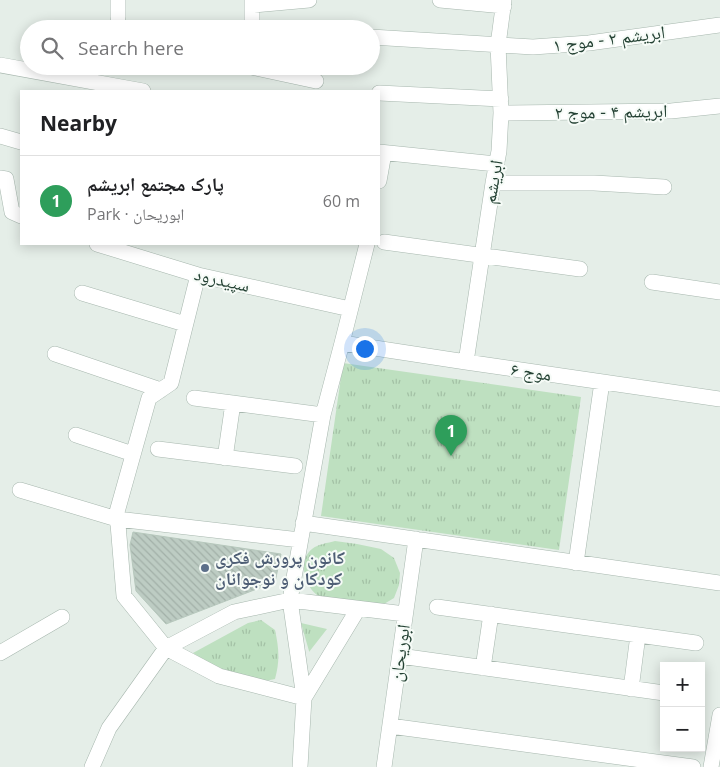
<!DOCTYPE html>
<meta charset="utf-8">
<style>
:root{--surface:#fff;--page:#f6f6f6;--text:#202124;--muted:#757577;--line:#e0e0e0;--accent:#ea580c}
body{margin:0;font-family:"Open Sans","Noto Naskh Arabic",sans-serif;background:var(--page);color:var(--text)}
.controls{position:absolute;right:15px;bottom:15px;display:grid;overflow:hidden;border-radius:0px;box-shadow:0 2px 12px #0003}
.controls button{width:45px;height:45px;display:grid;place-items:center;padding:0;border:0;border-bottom:1px solid var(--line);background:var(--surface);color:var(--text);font:25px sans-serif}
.you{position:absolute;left:364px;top:348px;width:18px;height:18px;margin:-12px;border:4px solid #fff;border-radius:50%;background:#1a73e8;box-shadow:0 0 0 8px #1a73e833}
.badge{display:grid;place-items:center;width:32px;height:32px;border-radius:50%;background:var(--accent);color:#fff;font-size:16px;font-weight:700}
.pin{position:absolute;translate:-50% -41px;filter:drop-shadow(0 1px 2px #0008)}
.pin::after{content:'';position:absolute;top:26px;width:18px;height:15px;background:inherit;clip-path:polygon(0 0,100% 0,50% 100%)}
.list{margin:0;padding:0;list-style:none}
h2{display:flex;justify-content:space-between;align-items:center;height:65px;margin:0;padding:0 20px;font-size:21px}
h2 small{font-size:16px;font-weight:400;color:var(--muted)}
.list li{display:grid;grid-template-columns:32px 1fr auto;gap:15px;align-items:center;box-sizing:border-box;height:90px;padding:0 20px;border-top:1px solid var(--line)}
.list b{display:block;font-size:19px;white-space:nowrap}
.list p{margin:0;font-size:16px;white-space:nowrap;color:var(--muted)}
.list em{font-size:16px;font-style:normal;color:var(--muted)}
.icon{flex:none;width:28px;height:28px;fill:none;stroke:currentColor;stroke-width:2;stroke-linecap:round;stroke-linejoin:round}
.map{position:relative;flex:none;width:720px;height:767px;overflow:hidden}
.search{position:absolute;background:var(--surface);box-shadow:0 2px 12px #0003;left:20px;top:20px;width:360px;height:55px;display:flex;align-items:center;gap:12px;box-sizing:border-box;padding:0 18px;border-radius:28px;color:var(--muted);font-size:19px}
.panel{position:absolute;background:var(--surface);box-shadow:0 2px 12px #0003;left:20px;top:90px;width:360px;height:155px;border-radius:0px}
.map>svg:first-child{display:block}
.grass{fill:url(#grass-tufts)}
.building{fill:url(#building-back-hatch);stroke:#b7c8bd}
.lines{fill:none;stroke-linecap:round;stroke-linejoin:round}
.minor-casing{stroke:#a7b7ae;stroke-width:16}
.minor{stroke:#fff;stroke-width:15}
.service-dot{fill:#5c6f8a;stroke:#f6fbf7;stroke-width:2}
.labels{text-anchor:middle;stroke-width:4;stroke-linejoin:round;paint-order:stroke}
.street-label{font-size:18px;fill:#234133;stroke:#f6fbf7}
.service-label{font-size:18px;font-weight:bold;fill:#4e5e75;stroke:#f6fbf7;text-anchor:start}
</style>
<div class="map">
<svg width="720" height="767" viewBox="0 0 720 767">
<defs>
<pattern id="grass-tufts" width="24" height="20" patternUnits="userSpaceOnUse" patternTransform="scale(1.25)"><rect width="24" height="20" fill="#bee0c0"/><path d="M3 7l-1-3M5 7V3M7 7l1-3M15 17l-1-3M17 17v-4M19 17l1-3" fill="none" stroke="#a3c1a5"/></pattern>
<pattern id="building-back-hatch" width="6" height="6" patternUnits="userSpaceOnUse" patternTransform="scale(1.25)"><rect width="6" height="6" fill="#bdccc3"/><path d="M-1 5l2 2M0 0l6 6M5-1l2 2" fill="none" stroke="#a2b0a8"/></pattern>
</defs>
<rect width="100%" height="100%" fill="#e5eee8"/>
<!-- grass -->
<path class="grass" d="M343,363L581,397L559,550L321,516Z
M335,541L357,544L381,549L394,558L400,573L399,585L394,598L384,604L325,598C322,597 320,596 317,595C304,585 298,560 312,549C318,544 328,543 335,541Z
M261,620L275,630C279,648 280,661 275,679L260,682L226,674L193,653L248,623Z
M301,623L327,629L309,652V651Z"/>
<!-- building -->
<path class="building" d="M133,532L281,554L275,582L166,624L136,591L130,545Z"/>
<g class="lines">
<!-- minor casing -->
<g class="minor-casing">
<path id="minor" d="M118,0V17
M252,0V29
M440,0L504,6
M253,5L309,0
M371,37L533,47L589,43L720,25
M0,65L143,91
M247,66L316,81
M379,93L501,99
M501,113L671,111L720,106
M0,136L21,142
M379,152L496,164
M0,178L6,179L12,212L21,216
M379,181L384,153
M493,183H594L664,187
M384,242L580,269
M97,244L198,275L350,309
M198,275L171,383L149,398L117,512L124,596L166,648L219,676L304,698
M652,282L720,292
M82,293L185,324
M342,343L466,362L720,399
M55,354L161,390
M466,362L493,183L499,151L501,113L498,45L504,0
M194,398L323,415
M76,435L133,454
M158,449L295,466
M225,458L233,403
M20,490L117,519L300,540
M303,523L720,583
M576,563L602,382
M437,607L696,643
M0,653L62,617
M400,656L664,693
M483,668L491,614
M631,689L638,635
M304,698L358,609
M390,726L693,767
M92,767L109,728L166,648L234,612L290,600L405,614
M300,767L304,698L290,600L323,415L342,343L367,244
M384,767L416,539
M711,767L720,715"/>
</g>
<!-- minor -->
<use href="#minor" class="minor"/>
</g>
<!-- markers -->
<circle class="service-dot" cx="205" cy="568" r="5"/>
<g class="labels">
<!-- street labels -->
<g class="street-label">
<text transform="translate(609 39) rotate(-7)" y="6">ابریشم ۲ - موج ۱</text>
<text transform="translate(611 112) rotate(-1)" y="6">ابریشم ۴ - موج ۲</text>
<text transform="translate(493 182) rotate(-80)" y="6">ابریشم</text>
<text transform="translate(222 280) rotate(13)" y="6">سپیدرود</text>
<text transform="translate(531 372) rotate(8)" y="6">موج ۶</text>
<text transform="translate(400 653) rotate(-82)" y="6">ابوریحان</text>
</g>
<!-- service labels -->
<g class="service-label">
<text x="215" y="564">کانون پرورش فکری<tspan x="215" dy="21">کودکان و نوجوانان</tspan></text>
</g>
</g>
</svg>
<div class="controls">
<button>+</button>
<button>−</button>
</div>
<div class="you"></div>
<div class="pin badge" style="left:451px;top:456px;background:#2e9e5b">1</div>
<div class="search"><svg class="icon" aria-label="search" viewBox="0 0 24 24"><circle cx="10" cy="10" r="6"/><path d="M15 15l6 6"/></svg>Search here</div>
<section class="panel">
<h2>Nearby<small></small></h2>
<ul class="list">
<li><span class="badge" style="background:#2e9e5b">1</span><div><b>پارک مجتمع ابریشم</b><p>Park · ابوریحان</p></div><em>60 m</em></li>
</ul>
</section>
</div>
